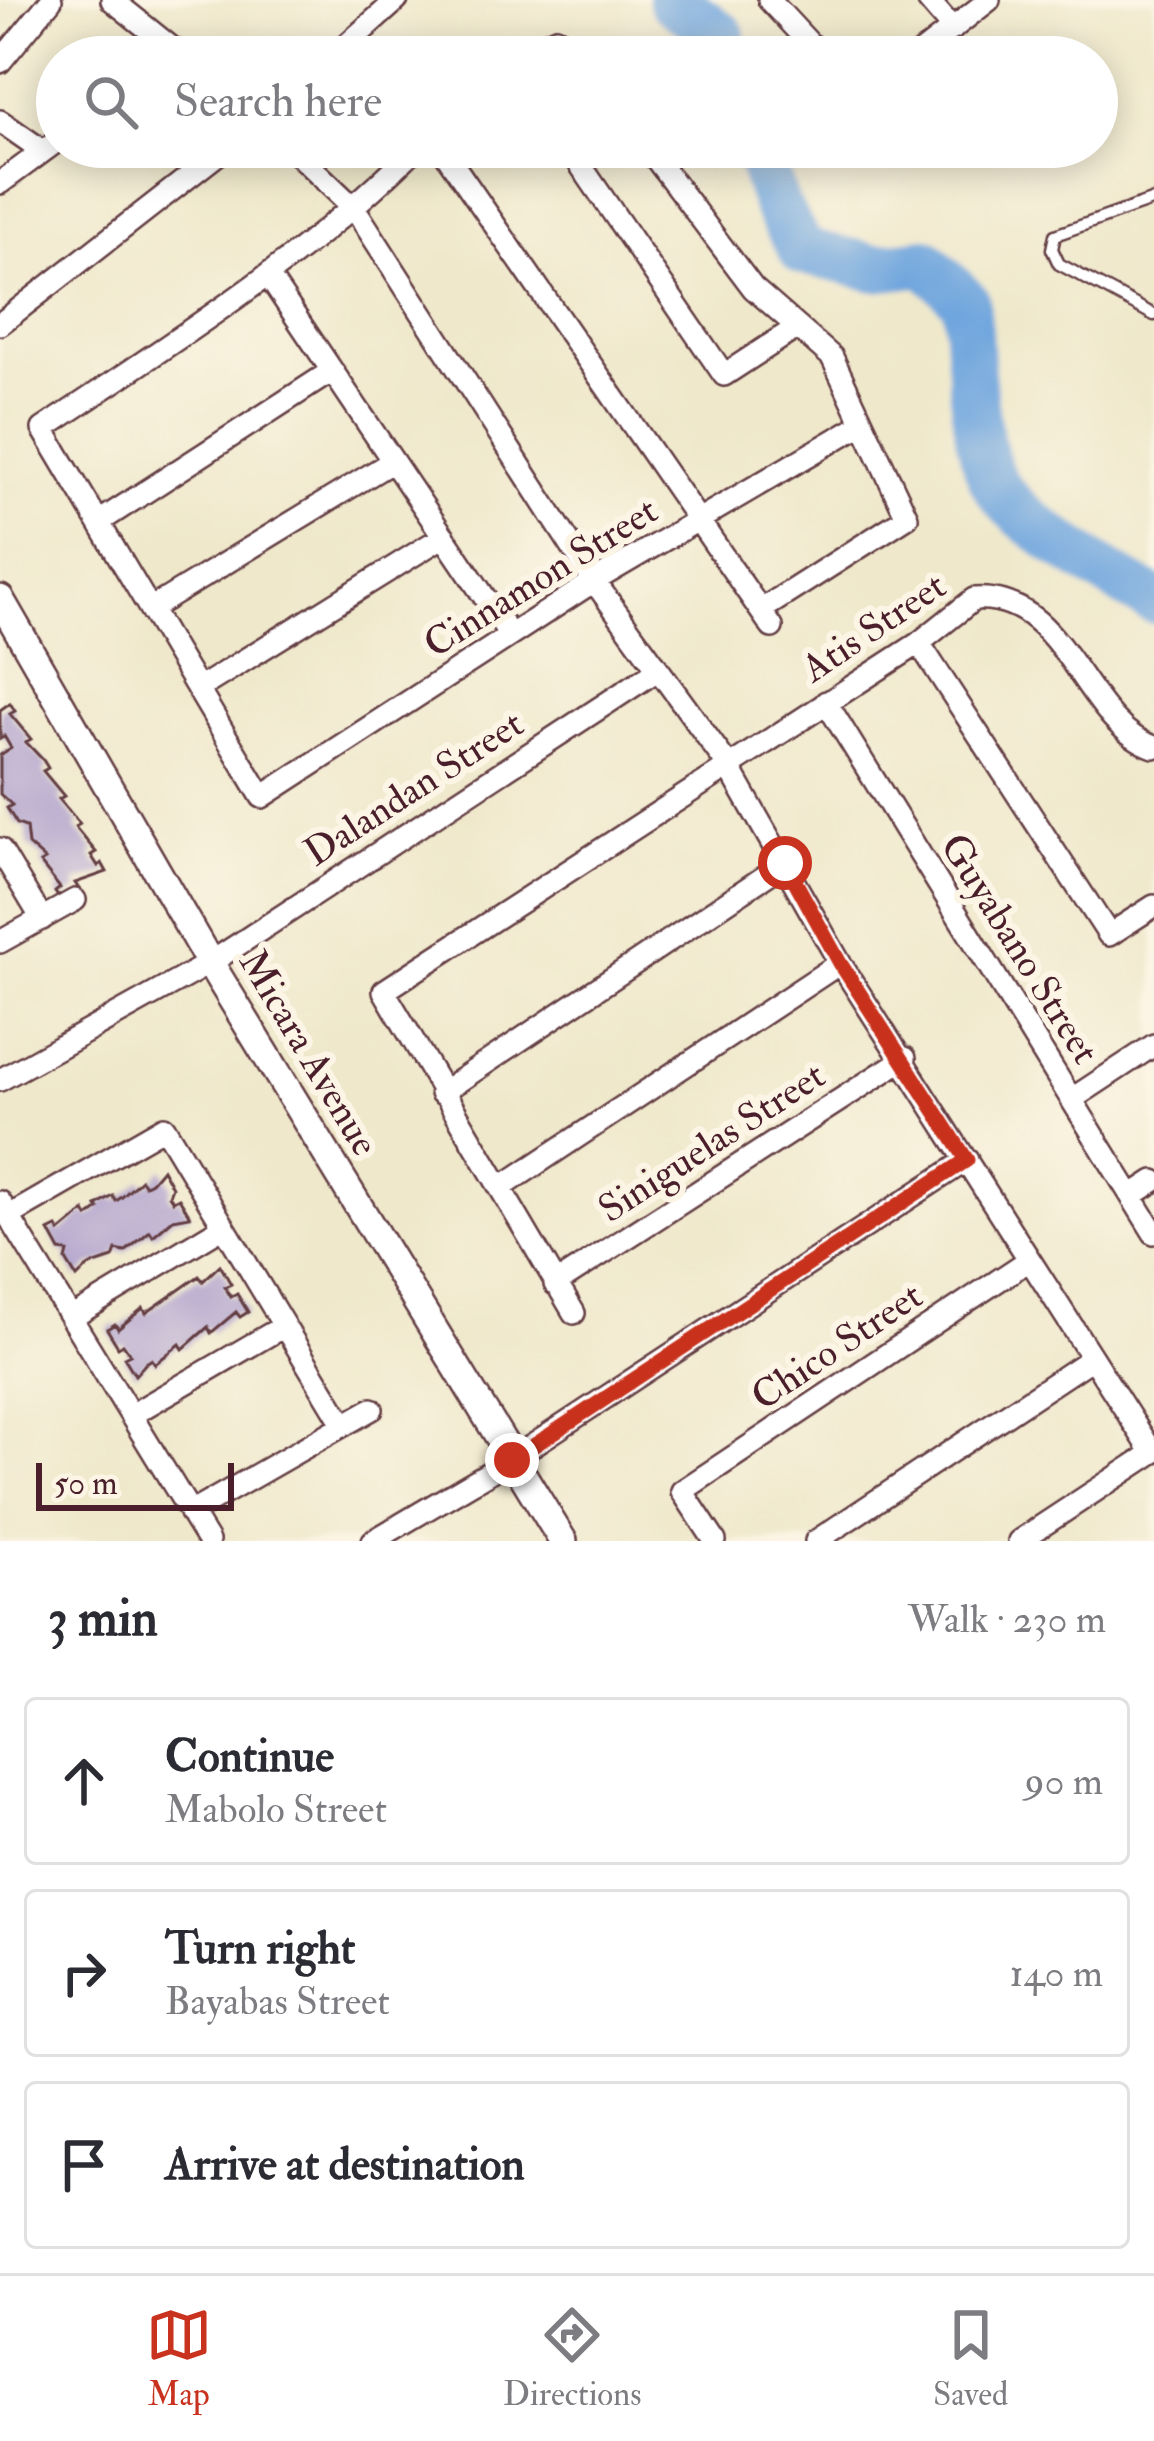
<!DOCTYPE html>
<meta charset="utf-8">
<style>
:root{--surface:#fff;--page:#f7f7f7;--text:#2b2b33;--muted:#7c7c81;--line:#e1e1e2;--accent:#c8321e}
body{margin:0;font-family:"IM FELL Double Pica",serif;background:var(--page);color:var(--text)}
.scale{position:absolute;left:36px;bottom:30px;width:198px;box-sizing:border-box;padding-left:12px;border:6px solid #4a1f2b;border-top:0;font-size:33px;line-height:42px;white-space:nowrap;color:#4a1f2b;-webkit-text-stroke:9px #fcf5e5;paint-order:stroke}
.stop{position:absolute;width:36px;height:36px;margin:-27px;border:9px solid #c8321e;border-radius:50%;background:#fff}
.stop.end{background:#c8321e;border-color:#fff;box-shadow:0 3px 12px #0008}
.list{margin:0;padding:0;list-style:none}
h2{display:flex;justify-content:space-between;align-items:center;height:156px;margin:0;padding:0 48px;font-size:51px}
h2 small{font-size:39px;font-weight:400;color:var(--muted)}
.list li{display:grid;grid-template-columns:78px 1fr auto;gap:36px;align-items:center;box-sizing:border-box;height:168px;margin:0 24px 24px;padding:0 24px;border:3px solid var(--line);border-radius:12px}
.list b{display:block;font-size:45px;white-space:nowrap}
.list p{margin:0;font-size:39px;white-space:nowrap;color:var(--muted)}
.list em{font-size:39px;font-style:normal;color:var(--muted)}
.icon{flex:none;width:66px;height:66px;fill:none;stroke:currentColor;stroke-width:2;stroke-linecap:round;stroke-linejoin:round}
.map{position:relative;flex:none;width:1154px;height:1541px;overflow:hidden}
.search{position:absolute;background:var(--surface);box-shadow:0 6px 30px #0003;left:36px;right:36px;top:36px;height:132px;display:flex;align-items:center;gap:30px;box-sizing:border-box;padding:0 42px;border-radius:66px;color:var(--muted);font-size:45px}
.sheet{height:732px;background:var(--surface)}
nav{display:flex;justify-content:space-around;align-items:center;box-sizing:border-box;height:168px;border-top:3px solid var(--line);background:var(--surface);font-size:33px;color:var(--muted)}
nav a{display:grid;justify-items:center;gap:6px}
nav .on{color:var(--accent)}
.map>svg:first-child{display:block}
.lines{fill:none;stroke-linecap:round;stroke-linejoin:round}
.river{stroke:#70a6de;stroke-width:48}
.building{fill:#afa0cc}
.service-casing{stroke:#633d43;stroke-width:15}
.minor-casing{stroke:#633d43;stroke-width:26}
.tertiary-casing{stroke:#633d43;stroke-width:32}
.service{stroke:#fff;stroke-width:10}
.minor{stroke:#fff;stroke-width:21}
.tertiary{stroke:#fff;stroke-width:27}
.route{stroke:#c8321e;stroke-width:15}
.labels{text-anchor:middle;stroke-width:12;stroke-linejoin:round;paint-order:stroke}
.street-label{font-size:39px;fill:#4a1f2b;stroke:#fcf5e5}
</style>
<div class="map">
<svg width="1154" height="1541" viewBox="0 0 1154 1541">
<rect width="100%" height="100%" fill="#fcf5e5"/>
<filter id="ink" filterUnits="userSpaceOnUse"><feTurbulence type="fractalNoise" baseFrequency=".00833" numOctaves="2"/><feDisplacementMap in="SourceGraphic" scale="24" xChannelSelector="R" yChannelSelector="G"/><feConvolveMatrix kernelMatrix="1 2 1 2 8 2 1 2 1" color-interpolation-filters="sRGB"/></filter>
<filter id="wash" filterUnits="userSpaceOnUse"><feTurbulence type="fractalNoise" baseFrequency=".004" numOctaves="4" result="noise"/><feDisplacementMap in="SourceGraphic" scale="48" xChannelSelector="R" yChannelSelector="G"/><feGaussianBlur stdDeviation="2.7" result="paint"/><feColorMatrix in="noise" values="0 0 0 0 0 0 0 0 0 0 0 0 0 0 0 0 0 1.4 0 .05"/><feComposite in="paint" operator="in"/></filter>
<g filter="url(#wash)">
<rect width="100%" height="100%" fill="#efe8cb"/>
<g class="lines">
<!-- river -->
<path class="river" d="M672,0L721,35L728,57
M756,147L777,208L803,251L876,268L925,262L966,302C970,352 971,454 1001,493C1029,529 1113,578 1154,600"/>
</g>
<g id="blocks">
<!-- building -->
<path class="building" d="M10,703L15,711L10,714L31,739L26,742L43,760L48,768L43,771L64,796L59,799L80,824L75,827L96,852L91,855L98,866L102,863L107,872L75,883L79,889L60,900L55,892L60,888L40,863L45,860L28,845L26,827L17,824L7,808L12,805L0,794V755L11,748L4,736L0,739V710Z
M162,1169L172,1187L169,1195L173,1201L179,1198L190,1216L173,1219L153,1236L150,1231L125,1252L116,1250L113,1258L89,1266L77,1278L66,1260L68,1252L60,1251L49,1231L57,1227L60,1232L85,1211L88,1217L99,1209L97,1206L113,1196L116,1201L122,1197L141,1180L145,1185L151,1182Z
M220,1265L231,1284L225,1287L231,1297L237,1294L248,1312L240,1317L236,1312L211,1333L208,1327L183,1349L180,1344L155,1364L152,1359L146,1363L135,1375L124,1357L130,1354L123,1344L118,1347L107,1329L115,1324L118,1329L143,1308L146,1313L199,1276L203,1281Z"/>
</g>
</g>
<g filter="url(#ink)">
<use href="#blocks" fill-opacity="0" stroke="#633d43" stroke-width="3"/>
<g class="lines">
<!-- service casing -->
<g class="service-casing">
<path id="service" d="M1154,200L1055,235L1052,249L1059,264L1154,315"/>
</g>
<!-- minor casing -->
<g class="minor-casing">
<path id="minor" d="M112,0L183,57
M769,0L822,57
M928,0L953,29
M333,57L397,0
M516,57L556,38L598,57
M916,57L989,0
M0,62L51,0
M0,121L43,151
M290,147L355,209L594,581L727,764L840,963L1153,1453
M417,147C306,259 174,341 43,429L262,797L594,581L862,424
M441,147L772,627
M568,147L724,375L796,328
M647,147L753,288L832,357L907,517L761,610
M0,183L57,141
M269,277L510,635
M0,324L227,147
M99,522L332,371
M150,609L393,461
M919,643L1109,935L1154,906
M198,689L444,536
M826,702L1154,1233
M0,849L42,919
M0,942L75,900
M0,1080L210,963L656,671
M441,1093L785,863
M1072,1099L1154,1045
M500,1188L840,963
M1131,1196L1154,1181
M0,1202L208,1541
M9,1216L164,1127L344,1425
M555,1284L905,1058
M574,1313L384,991L919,643L974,599C1066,592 1082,723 1154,747
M71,1318L224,1226
M131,1415L284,1326
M190,1513L372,1409
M373,1541L512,1459L967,1160
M715,1541L682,1491L1029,1260
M816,1541L1092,1358
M1019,1541L1154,1452"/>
</g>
<!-- tertiary casing -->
<g class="tertiary-casing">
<path id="tertiary" d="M0,599L210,963L563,1541"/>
</g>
<!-- service -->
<use href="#service" class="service"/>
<!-- minor -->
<use href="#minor" class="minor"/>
<!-- tertiary -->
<use href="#tertiary" class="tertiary"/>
</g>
</g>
<g class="lines" filter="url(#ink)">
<!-- route -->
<path class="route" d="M512,1460L967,1160L840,963L785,863"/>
</g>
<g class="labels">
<!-- street labels -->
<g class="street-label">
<text transform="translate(540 576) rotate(-32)" y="14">Cinnamon Street</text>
<text transform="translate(873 626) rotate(-34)" y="14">Atis Street</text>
<text transform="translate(413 787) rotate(-33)" y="14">Dalandan Street</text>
<text transform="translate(1021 948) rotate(58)" y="14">Guyabano Street</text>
<text transform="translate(310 1052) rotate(59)" y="14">Micara Avenue</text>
<text transform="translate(711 1141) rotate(-33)" y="14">Siniguelas Street</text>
<text transform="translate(836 1345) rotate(-34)" y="14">Chico Street</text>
</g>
</g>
</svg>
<div class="scale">50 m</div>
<div class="stop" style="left:785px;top:863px"></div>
<div class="stop end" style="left:512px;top:1460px"></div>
<div class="search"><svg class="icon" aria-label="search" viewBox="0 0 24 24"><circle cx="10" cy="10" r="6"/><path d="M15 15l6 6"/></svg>Search here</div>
</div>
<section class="sheet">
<h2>3 min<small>Walk · 230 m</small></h2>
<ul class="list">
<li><svg class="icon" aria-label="ahead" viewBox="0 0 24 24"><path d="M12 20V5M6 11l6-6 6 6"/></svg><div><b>Continue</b><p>Mabolo Street</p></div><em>90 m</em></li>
<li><svg class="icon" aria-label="right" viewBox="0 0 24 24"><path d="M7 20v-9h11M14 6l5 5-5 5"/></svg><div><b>Turn right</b><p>Bayabas Street</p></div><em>140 m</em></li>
<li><svg class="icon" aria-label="arrive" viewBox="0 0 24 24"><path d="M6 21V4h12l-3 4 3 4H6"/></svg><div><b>Arrive at destination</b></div></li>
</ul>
</section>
<nav>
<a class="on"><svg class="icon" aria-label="map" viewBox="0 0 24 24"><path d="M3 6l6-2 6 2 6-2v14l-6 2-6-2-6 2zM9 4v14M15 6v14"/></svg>Map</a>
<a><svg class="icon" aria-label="directions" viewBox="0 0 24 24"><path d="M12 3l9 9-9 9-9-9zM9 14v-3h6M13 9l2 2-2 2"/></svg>Directions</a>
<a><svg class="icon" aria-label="saved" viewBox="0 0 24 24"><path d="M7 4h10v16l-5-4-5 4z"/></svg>Saved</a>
</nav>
